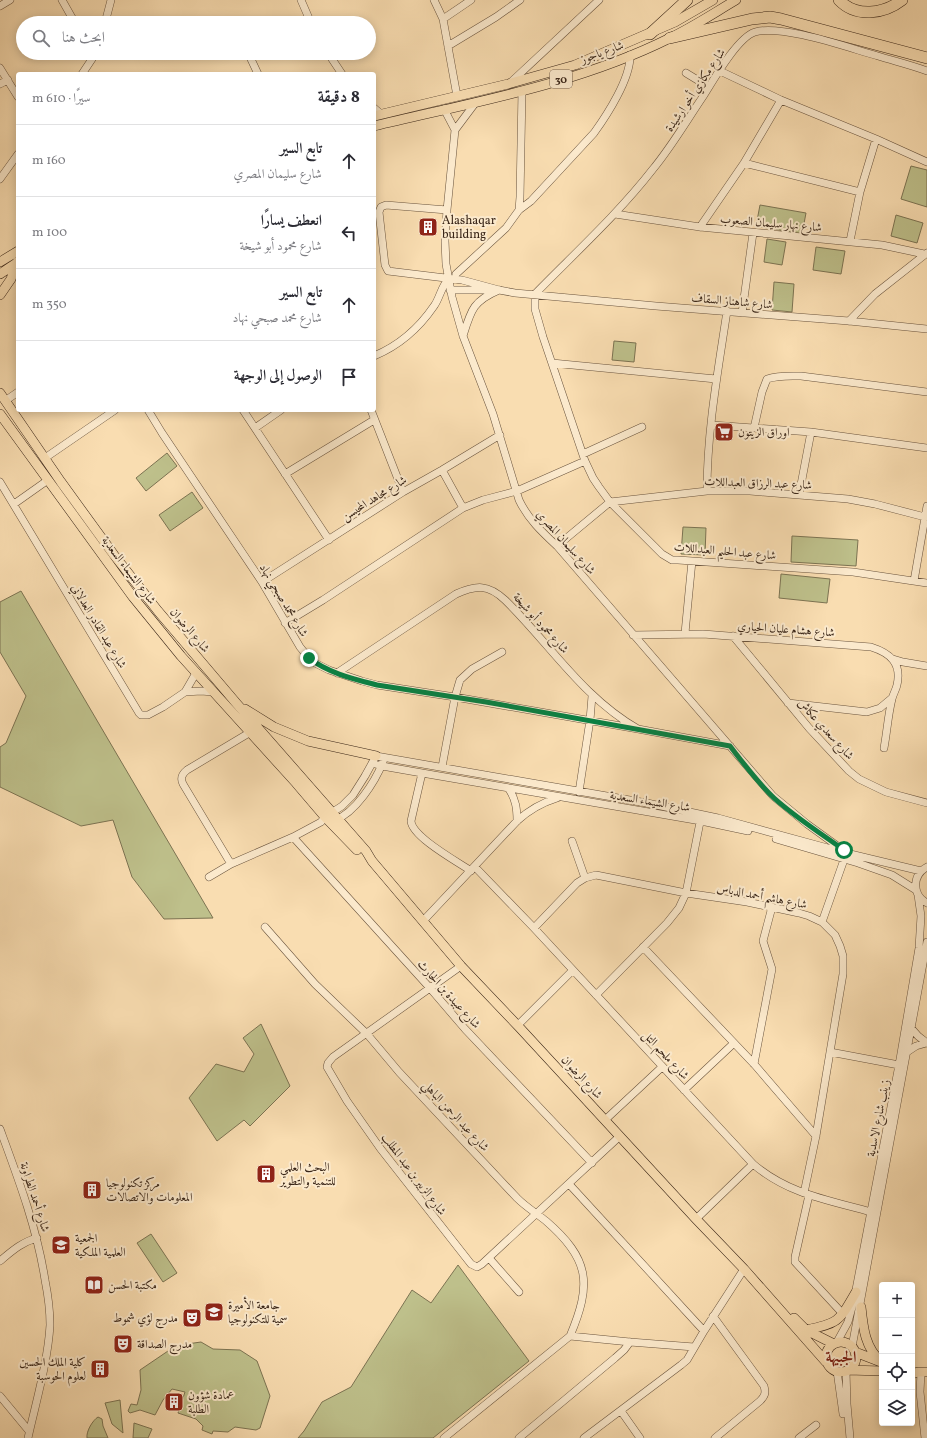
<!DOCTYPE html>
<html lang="ar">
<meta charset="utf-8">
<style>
:root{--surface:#fff;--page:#f7f7f7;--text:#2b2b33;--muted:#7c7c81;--line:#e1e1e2}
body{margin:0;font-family:Vollkorn,Amiri,serif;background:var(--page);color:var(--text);direction:rtl}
.controls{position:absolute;right:12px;bottom:12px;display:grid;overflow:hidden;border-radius:4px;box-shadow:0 2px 10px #0003}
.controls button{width:36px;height:36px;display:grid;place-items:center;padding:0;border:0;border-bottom:1px solid var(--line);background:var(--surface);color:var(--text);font:20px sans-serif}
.stop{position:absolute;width:12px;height:12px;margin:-9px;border:3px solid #0b8043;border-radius:50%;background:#fff}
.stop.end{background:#0b8043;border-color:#fff;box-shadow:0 1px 4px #0008}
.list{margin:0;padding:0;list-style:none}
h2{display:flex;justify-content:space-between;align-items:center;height:52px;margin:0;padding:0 16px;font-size:17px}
h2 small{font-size:13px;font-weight:400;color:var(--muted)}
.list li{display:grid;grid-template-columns:26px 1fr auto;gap:12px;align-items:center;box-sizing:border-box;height:72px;padding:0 16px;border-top:1px solid var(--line)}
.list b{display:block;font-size:15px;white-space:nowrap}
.list p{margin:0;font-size:13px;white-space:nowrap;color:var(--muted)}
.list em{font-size:13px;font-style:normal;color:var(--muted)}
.icon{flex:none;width:22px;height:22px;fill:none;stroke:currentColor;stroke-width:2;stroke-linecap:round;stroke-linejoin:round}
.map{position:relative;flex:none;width:927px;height:1438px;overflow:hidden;direction:ltr}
.search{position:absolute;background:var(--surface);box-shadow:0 2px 10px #0003;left:16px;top:16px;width:360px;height:44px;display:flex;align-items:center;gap:10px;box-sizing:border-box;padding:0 14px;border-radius:22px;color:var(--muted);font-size:15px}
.panel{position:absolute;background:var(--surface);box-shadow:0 2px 10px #0003;left:16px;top:72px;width:360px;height:340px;border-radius:4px;direction:rtl}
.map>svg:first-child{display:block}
.green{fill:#bec08b;stroke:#7c7352}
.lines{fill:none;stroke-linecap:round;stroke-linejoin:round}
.minor-casing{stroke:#6a543e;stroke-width:8}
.major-casing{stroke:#3a2618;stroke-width:10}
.highway-casing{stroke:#3a2618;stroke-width:12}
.minor{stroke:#fbe9cc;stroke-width:7}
.major{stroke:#f9ddb1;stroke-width:9}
.highway{stroke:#f9ddb1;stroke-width:11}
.route{stroke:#0b8043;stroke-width:5}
.labels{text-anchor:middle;stroke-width:4;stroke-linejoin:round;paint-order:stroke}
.shield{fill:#fbe9cc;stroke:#74604e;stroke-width:1}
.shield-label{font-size:11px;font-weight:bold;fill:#3a2618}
.street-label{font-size:12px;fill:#3a2618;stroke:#fbe9cc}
.poi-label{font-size:12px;fill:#3a2618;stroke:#fbe9cc;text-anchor:start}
.district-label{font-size:16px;font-weight:bold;fill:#7a1f14;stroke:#fbe9cc}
</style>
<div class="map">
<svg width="927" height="1438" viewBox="0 0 927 1438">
<rect width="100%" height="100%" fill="#f9ddb1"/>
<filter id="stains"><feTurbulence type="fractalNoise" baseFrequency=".005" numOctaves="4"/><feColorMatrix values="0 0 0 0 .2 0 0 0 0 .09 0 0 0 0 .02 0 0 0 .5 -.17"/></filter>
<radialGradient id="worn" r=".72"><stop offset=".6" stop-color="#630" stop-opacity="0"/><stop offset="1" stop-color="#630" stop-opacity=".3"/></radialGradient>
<!-- green -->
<path class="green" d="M911,166L927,170V207L901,199Z
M760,205L806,213L802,234L756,226Z
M896,215L923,223L917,243L891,236Z
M767,239L786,242L782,265L764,262Z
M816,247L845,251L841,274L813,270Z
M774,282L794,284L792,312L772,310Z
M614,341L636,343L634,362L612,360Z
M167,453L177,466L146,491L136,478Z
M192,492L203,508L170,531L159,515Z
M683,527L706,528L705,555L681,554Z
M792,536L858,540L856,566L791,562Z
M781,574L830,579L827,603L779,598Z
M21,591L213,918L164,919L132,877L113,820L81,826L0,787V747L6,743L26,696L0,652V602Z
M261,1024L290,1086L250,1126L244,1120L217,1141L189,1098L216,1064L244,1072L254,1054L243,1038Z
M151,1234L177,1273L163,1282L137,1243Z
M458,1265L529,1361L433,1438H298L304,1431L322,1402L351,1387L412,1290L431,1303Z
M201,1342L213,1349L240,1350L257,1361L270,1396L260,1428L256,1430L235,1427L228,1432L213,1431L212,1434L202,1430L203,1426L196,1419L178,1413L185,1392L172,1389L163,1400L155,1415L140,1410L130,1413L128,1411L131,1404L137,1405L141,1390L140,1370L168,1351L180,1345Z
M120,1400L123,1433L112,1424L105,1403Z
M98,1417L102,1419L103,1426L108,1438H87C86,1431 93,1420 98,1417Z
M134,1423L152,1429L148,1438H133Z"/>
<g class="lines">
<!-- minor casing -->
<g class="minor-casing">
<path id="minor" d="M62,0L75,23
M301,0L311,23
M434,0L443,19L457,96
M0,6L10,0
M443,19L471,0
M105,23L111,0
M448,46L496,17L520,0
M328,53L342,74
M250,57L258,74
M0,68L18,97
M720,71L781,100L876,139L927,162
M686,73L709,87
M82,74L96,53
M510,83L599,0
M0,84L8,80
M476,102L455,130L447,210L445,241L446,264L452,297L463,336L493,414L519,500C528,519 542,532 557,546L773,796L807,824L843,850L846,853
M374,108L381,114
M444,109L455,130
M744,163L860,192
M0,179L18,154
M447,210L386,205L381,207L379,212L385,265L388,271L462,280L499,290L515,293L656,306L849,321L927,329
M519,210L520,197L522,91
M615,214L700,227L882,245L924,254
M700,227L744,163L781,100
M850,241L860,192L876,139
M456,274L506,228L519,210L531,201L594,133C607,115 631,78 630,55
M450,290H489
M535,294V309L543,337L585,461L593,478L599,487L610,502L662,554L672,560H678L853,572L927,583
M535,294C575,253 618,214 653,169C672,146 687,120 704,95C714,79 738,37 755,32C782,24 849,48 878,56C894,61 911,65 927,71
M742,313L753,233
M849,321L875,294L927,253
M463,336C471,310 473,301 499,290
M374,356C398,346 419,328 434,306C440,298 441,286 449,279
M552,363L716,379
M5,401L18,392
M148,410L162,433L262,582L300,647L309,658L315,663L329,670L362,681L377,685L455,697L638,729
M243,410L329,540
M371,410L403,492
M712,425L811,432L927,448
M255,428L281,410
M754,428L762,392L767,379C779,375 790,376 801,376L927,392
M583,454L642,427
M45,458L115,410
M442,470L463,508
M285,474L374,420
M0,482L139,713L141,715H148L163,707L185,692L196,673
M707,491C707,431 718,371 727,311
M799,495L811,432
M14,504L48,480
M557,546L610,502L707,491H750L848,499L875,504L925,517
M914,581L927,506
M262,582L403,492L442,470L500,435
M285,623L323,600L463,508L483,500L517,491L585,461
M685,633L692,561
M633,635L703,634L871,647C890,653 902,663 897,685C896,690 893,694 892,699C888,715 887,732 884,748
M733,636L809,728L849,771L859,779L886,792L927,803
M893,659L903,662L927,666
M337,673L456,594C476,585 488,584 505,600C549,643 583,698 638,729L730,746
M185,692L201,691L213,692
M788,703L867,712L880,708L892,698
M372,763L382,766L422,773L701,821L748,831
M442,767L455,697L460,680L472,669L502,652
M422,773L411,821C412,837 458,862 471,871
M509,789C516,800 517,809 517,821
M579,792L590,720L592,696
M335,820C355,813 375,782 383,762
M293,837L429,987L465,1029L592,1163
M776,839L858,863L892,875L916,890
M572,841L585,878
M231,864L183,784C180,778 182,774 187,770L249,733
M475,867L534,928L753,1164C788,1194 828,1200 871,1212
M927,867C912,875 912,895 927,903
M209,877L231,864L293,837L321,822L325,817L342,806L353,795L365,776L376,756L647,803L718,818L846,853L921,871
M423,921L517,821C529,810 541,803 557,798
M822,922L846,854
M265,927L315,984L367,1034L399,1072L517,1198C526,1207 536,1213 546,1221C590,1259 592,1284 570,1336L444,1438
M534,928L577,883L585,878L596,875L686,893L747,902L799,913L809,916L822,922L835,935L840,946L843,956V974L816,1136L804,1193
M643,947L754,1064L816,1136
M461,966L333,1057L328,1063L327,1067L347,1101L380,1148L471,1264L477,1267L482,1264L620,1136
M596,995L667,923L679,908L686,893L701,817
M518,1025L573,970
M911,1028L918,1036L927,1043
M830,1052L899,1065
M907,1052L916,1046L926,1043
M754,1064L772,969L763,941L772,907
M684,1090L734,1043
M605,1120L662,1067
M0,1129C18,1178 37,1228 45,1280C48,1295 50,1310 50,1325C48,1361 36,1402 28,1438
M569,1184L704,1331
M809,1195L795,1257V1262L843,1314
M696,1219L753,1164
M489,1258L519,1292
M0,1261C12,1251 22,1242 37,1238
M713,1316L764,1386C766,1393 765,1396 760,1401L715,1438
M570,1336L630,1342L694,1347
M837,1342L848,1322L854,1300L899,1065L919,948L921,916L918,895
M852,1347L927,942
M837,1371L843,1414
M846,1371L847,1404L850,1438
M921,1372L920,1392L925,1438
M0,1396L29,1431
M621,1411L640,1438
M519,1438L615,1358L624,1350L630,1342
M584,1438L681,1365L687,1360L704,1331L744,1269
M799,1438L816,1425"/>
</g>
<!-- major casing -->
<g class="major-casing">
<path id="major" d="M374,116L508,84L575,65L675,22L713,0
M374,126C474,102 578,84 670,38C693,27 714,13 736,0
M0,262L18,251
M0,274L18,262
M0,295L11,279L17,262
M0,393L61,482L114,555L158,611L237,704L366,851L372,861L461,966L519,1027L696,1219L744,1269L826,1362
M0,414L133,597L181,656L296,783L325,817L357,850
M245,709L274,727L308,741L376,756
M861,1307C863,1327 865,1349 882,1362
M794,1318L806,1330L834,1344
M806,1330C840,1323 839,1321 856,1292
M826 1357a15 15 0 1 1 30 0a15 15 0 1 1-30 0Z
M855,1352L881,1362
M848,1370L882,1371
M912,1374L918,1372H927"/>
</g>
<!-- highway casing -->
<g class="highway-casing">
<path id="highway" d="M839,0C856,18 884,14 902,0
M650,34L687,0
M670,38L752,19L770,17L781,19L927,58"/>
</g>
<!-- minor -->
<use href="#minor" class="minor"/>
<!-- major -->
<use href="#major" class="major"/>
<!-- highway -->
<use href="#highway" class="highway"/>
</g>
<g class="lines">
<!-- route -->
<path class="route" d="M309,658C328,673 354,679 377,685L486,702L730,746C744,764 758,783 774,798C795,817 820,833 844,850"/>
</g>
<!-- icons -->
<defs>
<g id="building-square" transform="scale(1)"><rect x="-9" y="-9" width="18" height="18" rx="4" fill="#8f2418" stroke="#fbe9cc"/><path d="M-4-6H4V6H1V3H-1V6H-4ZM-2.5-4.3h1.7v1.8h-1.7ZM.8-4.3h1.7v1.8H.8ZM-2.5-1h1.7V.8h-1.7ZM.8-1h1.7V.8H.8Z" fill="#fff"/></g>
<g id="supermarket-square" transform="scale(1)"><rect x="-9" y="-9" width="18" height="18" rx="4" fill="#8f2418" stroke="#fbe9cc"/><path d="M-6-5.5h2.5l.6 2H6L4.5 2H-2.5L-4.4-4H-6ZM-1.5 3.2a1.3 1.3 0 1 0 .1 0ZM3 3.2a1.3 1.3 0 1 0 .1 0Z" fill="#fff"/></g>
<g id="university-square" transform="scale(1)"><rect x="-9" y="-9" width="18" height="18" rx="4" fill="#8f2418" stroke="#fbe9cc"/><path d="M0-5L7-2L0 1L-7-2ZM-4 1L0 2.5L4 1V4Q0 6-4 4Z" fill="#fff"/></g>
<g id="library-square" transform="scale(1)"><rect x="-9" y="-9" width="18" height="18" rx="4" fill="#8f2418" stroke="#fbe9cc"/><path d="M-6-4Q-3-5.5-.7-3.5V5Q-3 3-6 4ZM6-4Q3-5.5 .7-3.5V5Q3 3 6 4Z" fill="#fff"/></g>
<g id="theatre-square" transform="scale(1)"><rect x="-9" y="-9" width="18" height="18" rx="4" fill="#8f2418" stroke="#fbe9cc"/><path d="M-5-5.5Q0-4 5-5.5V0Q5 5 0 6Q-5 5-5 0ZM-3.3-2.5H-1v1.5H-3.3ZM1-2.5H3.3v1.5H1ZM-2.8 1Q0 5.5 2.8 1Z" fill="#fff"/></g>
</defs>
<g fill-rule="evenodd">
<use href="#building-square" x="428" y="227"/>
<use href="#supermarket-square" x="724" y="432"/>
<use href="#building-square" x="266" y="1174"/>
<use href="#building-square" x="92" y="1190"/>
<use href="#university-square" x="61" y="1245"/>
<use href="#library-square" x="94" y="1285"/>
<use href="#university-square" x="214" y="1312"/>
<use href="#theatre-square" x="192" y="1318"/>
<use href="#theatre-square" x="123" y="1344"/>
<use href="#building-square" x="100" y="1369"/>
<use href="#building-square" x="174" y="1402"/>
</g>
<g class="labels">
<!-- shield labels -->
<rect class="shield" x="550" y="70" width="22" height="18" rx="3"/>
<g class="shield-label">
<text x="561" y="83">30</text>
</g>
<!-- street labels -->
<g class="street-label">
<text transform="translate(602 52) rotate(-20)" y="4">شارع ياجوز</text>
<text transform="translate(695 90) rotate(-56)" y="4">شارع مكازي أخو ارشيدة</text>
<text transform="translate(771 223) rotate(5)" y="4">شارع نهار سليمان الصعوب</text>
<text transform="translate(732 301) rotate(5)" y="4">شارع شاهناز السقاف</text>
<text transform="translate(758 483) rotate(2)" y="4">شارع عبد الرزاق العبداللات</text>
<text transform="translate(374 498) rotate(-32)" y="4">شارع مجاهد المحيسن</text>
<text transform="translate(566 542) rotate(48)" y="4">شارع سليمان المصري</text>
<text transform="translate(725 551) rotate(5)" y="4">شارع عبد الحليم العبداللات</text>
<text transform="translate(129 570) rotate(53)" y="4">شارع الشيماء السعدية</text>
<text transform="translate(284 600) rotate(59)" y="4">شارع محمد صبحي نهاد</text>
<text transform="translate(541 623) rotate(48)" y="4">شارع محمود أبو شيخة</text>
<text transform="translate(99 626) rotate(59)" y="4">شارع عبد القادر العدلاني</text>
<text transform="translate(786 629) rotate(4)" y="4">شارع هشام عليان الحياري</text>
<text transform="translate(190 630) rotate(50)" y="4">شارع الرضوان</text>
<text transform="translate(826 729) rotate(48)" y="4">شارع سعدي عكاش</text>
<text transform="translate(650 801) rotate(9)" y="4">شارع الشيماء السعدية</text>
<text transform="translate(762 896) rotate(11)" y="4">شارع هاشم أحمد الدباس</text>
<text transform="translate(449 994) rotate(48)" y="4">شارع عبيدة بن الحارث</text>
<text transform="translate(666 1055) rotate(47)" y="4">شارع ملحم التل</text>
<text transform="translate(582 1077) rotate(47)" y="4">شارع الرضوان</text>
<text transform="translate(456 1116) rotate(47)" y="4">شارع عبد الرحمن الباهلي</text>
<text transform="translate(878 1118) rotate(-79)" y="4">زينب شارع الاسدية</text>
<text transform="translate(414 1174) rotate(53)" y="4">شارع الزبير بن عبد المطلب</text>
<text transform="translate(35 1197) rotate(72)" y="4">شارع أحمد الطراونة</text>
</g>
<!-- poi labels -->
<g class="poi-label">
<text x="442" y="224">Alashaqar<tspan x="442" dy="14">building</tspan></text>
<text x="738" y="436">اوراق الزيتون</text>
<text x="280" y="1171">البحث العلمي<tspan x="280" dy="14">للتنمية والتطوير</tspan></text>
<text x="106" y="1187">مركز تكنولوجيا<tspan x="106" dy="14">المعلومات والاتصالات</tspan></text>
<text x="75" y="1242">الجمعية<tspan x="75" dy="14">العلمية الملكية</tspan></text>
<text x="108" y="1289">مكتبة الحسن</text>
<text x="228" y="1309">جامعة الأميرة<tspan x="228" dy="14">سمية للتكنولوجيا</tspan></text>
<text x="178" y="1322" text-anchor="end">مدرج لؤي شموط</text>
<text x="137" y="1348">مدرج الصداقة</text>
<text x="86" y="1366" text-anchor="end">كلية الملك الحسين<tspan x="86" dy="14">لعلوم الحوسبة</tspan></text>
<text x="188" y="1399">عمادة شؤون<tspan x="188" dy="14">الطلبة</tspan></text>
</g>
<!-- district labels -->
<g class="district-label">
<text x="841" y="1362">الجبيهة</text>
</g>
</g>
<rect width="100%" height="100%" filter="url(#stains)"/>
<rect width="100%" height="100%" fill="url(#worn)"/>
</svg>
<div class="controls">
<button>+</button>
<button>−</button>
<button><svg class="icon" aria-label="locate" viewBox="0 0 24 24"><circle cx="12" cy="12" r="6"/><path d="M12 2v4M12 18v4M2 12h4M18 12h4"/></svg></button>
<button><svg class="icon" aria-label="layers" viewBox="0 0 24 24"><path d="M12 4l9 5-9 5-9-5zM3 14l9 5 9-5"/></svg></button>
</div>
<div class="stop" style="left:844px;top:850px"></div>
<div class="stop end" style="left:309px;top:658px"></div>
<div class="search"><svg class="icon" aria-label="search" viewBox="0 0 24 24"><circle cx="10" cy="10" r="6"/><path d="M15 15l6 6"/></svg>ابحث هنا</div>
<section class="panel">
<h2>8 دقيقة<small>سيرًا · 610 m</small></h2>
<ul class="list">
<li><svg class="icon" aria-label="ahead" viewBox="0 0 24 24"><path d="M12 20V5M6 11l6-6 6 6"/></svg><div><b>تابع السير</b><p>شارع سليمان المصري</p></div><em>160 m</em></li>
<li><svg class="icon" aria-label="left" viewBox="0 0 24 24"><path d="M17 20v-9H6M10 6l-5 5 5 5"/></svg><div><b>انعطف يسارًا</b><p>شارع محمود أبو شيخة</p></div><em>100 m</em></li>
<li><svg class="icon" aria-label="ahead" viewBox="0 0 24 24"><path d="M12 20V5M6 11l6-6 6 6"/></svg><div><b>تابع السير</b><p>شارع محمد صبحي نهاد</p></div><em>350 m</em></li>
<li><svg class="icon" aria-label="arrive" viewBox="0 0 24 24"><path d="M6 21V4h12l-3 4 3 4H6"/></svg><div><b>الوصول إلى الوجهة</b></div></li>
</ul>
</section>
</div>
